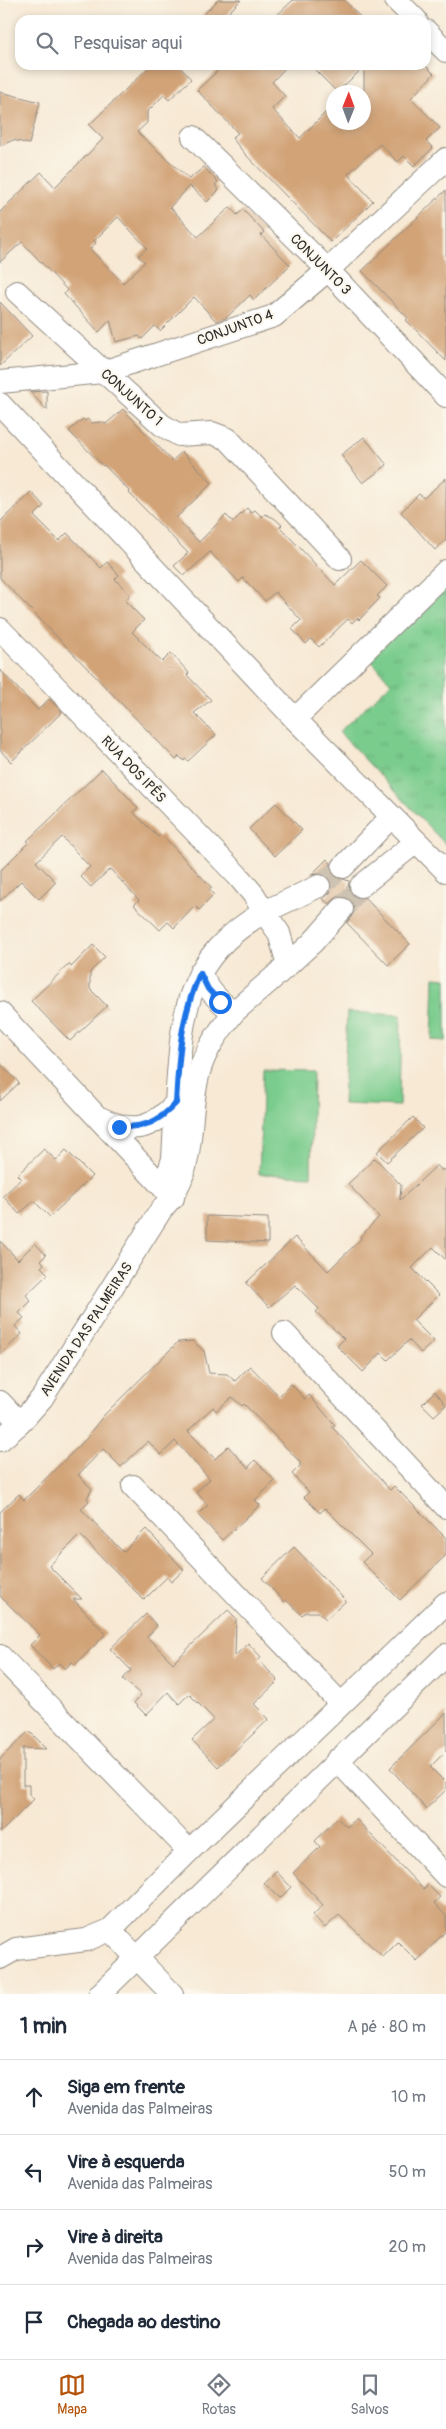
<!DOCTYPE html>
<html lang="pt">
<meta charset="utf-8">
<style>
:root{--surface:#fff;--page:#f6f6f7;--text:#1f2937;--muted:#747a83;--line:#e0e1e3;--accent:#b45309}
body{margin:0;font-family:Pangolin,sans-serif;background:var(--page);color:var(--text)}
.compass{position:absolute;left:326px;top:85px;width:45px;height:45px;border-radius:50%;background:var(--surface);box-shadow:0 2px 8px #0003;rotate:1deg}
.stop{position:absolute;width:15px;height:15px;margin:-11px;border:4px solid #1a73e8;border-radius:50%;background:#fff}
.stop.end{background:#1a73e8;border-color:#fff;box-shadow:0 1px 5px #0008}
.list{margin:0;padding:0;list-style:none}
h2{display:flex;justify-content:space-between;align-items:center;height:65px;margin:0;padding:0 20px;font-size:21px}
h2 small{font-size:16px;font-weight:400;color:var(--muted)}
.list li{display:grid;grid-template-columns:32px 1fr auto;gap:15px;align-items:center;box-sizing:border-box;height:75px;padding:0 20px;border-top:1px solid var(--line)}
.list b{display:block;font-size:19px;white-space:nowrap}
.list p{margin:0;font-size:16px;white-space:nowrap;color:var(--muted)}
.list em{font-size:16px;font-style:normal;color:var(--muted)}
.icon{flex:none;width:28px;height:28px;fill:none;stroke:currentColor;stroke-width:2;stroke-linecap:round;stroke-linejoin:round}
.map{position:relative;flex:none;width:446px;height:1994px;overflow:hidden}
.search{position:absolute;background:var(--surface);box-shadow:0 2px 8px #0003;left:15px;right:15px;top:15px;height:55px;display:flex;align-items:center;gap:12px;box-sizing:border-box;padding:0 18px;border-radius:15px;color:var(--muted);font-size:19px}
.sheet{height:365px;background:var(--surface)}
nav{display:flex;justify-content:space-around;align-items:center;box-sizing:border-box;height:70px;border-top:1px solid var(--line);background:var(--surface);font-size:14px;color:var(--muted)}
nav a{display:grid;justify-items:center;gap:2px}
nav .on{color:var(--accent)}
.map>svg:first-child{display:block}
.grass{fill:url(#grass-tufts);stroke:#527c5c}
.pitch{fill:#7acc8d;stroke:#527c5c}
.building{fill:#d1a377;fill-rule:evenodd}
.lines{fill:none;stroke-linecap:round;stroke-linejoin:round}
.minor-tunnel{stroke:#cec3b2;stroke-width:22;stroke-dasharray:22 11;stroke-linecap:butt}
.minor-casing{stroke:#918a80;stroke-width:24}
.minor{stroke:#fff;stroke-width:22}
.route{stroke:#1a73e8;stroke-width:6}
.labels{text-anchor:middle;stroke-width:4;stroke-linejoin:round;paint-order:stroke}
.street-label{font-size:14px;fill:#2b2b2b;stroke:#fbf7ec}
</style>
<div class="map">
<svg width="446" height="1994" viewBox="0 0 446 1994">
<defs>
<pattern id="grass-tufts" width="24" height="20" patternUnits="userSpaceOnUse" patternTransform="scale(1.25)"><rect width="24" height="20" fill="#7acc8d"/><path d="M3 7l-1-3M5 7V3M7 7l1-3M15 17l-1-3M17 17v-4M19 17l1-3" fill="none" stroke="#6aaf7a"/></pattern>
</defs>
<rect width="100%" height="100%" fill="#fbf7ec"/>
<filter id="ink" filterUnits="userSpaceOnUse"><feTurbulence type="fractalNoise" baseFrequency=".02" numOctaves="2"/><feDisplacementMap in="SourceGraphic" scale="10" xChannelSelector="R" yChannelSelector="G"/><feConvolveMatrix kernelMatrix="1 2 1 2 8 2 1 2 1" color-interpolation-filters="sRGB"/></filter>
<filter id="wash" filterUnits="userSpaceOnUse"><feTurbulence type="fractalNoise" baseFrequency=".0096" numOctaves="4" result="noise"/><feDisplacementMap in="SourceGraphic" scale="20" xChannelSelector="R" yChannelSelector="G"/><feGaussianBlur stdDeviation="1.12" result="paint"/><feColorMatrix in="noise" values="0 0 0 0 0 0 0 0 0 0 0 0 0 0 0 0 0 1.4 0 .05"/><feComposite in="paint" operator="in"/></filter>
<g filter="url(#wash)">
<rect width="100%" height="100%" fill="#f7e9d4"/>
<!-- grass -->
<path class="grass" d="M446,584V845L339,732L391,683L369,658Z"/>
<!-- pitch -->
<path class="pitch" d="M434,977L446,978V1041L432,1040Z
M347,1012L401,1015L399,1106L343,1104Z
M263,1070L313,1071L311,1176L259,1174Z"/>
<g id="blocks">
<!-- building -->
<path class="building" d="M218,0H241L221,20H198Z
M293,0H344L363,20H272Z
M151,65H178L191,79L169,100L164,95L147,112V123L137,132L189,179L204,167L218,182L215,185L219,190L207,202L190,186L170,207L198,237L230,207L237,215L243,210L264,232L261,235L290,265L254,300L250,295L226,318L216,321L194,297L160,331L155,326L142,339L139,336L116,342L110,320L99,332L64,294L67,290L22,242L0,262V212L41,172L55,187L103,139L89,125ZM118,217L147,248L138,256L145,262L123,283L90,249L96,243L94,241Z
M224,65H288L272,82L285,96L272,109L300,138L334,104V122H364V67L337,92L310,65H425L434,74L411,98L440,128L426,141L433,148L414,166L404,156L398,162L380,144L348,174L373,201L331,242L245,154L232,138L238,133L197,90Z
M0,92L40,102L29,144L13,140L0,146Z
M446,190V361L406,320L408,318L362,271Z
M0,302L32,336L0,366Z
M47,391V410L30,392Z
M123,409L172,461L182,452L212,483L176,518L199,542L226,515L233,522L247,508L251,513L255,510L262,517L265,514L274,518L282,525L280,527L335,585L361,560L387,586L377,596L380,598L359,620L357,618L352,623L348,619L319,647L311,639L306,644L292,629L301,620L275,592L265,601L243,578L239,582L210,552L184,576L174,566L188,553L129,493L130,492L104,465L103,466L69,431L83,419L85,421L87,419L92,423L101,422L106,424Z
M364,437L387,465L363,483L341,455Z
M446,478V540L435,550L401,512L419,494L424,498Z
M31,492L44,506L34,516L59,541L67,533L101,568L107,562L119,575L115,579L130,595L125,601L144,620L132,632L162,662L171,653L189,673L187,675L211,700L194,713L216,735L188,761L185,759L184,761L179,756L176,760L0,578V522Z
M0,670L38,710L49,699L62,712L11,762L0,750Z
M102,769L138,808L133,812L158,837L161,834L212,888L209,890L214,895L199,910L195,906L174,928L168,922L160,930L134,905L139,900L110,869L91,887L80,876L90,867L62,837L36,862L56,882L39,899L21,881L0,901V871L29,842L27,841Z
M276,803L302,830L275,856L249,829Z
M327,859L331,863L330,870L334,876L349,881L348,888L351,895L357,898H365L410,944L388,965L347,923L355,911L351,900L345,896H338L329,904L323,899L330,893L332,887L331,880L321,873L311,875Z
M93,945L105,957L90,972V989L107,1006L70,1041L31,1001L69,964L71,967Z
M0,1063L19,1083L0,1101Z
M413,1117L423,1128L387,1162L377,1152Z
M44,1149L56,1160L66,1150L92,1176L50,1217L34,1201L19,1214L3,1196L21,1179L17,1175Z
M375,1158L401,1185L400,1200L437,1165L441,1170H446V1260L433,1247L412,1268L439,1295L413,1320L434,1341L421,1353L409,1340L388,1360L381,1353L363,1372L337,1346L344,1339L316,1312L319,1309L295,1285L269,1307L246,1283L295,1237L328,1271L361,1239L360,1237L379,1217L348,1184Z
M207,1216L268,1218V1243L207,1240Z
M0,1241L18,1260L35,1243L46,1255L41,1260L44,1264L41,1267L48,1274L26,1295L31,1301L19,1313L24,1318L15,1326L22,1334L0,1355Z
M193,1341L204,1351L209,1373L227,1374L235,1381L250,1366L279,1396L291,1384L305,1399L309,1395L335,1425L332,1427L390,1490L394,1486L446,1538V1555L400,1600L362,1562L371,1554L325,1508L320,1513L304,1497L309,1492L292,1474L300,1466V1462L244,1404L242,1406L232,1397L216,1411L213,1407L188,1431L215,1459L228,1446L248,1468L255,1460L275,1481L255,1500L260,1505L222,1540L198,1515L208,1505L196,1492L210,1479L175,1441L161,1455L148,1441L121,1467L103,1449L78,1475L92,1489L87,1498L89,1501L81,1509L123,1552L146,1529L184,1570L171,1582L167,1577L144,1600L80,1535L49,1566L82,1599H73L106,1634L75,1665L72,1662L65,1669L59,1663L53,1669L30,1645L40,1635L0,1596V1512L19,1494L24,1500L90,1435L89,1434L104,1415L178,1342Z
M435,1391L446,1405L434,1416L422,1404Z
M294,1547L346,1601L326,1619L318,1612H306L302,1615L286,1600L284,1602L262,1578Z
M228,1610L236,1618L235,1656L248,1643L261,1657L259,1660L278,1681L254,1704L269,1719L218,1767L192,1740L214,1719L189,1694L179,1704L168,1692L146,1715L134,1703L141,1695L123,1679L131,1670L110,1649L146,1614L157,1626L147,1637L173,1663Z
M446,1713V1751L430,1767L446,1783V1790L426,1809L390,1768Z
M29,1731L47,1749L23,1748V1785H29V1794L34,1799L0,1833V1759Z
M337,1818L347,1827L356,1819L423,1889L428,1885L440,1897L434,1903L446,1916V1931L417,1961L398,1942L383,1957L339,1915L325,1928L313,1915L323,1905L293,1873L320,1847L315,1841Z
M276,1871L291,1887L280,1898L264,1883Z"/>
</g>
</g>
<g filter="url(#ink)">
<use href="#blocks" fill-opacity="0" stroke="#918a80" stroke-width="1"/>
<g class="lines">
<!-- minor-tunnel -->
<path class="minor-tunnel" d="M319,886L343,867
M342,909L361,886"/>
<!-- minor casing -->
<g class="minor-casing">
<path id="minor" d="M396,0L416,20
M426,31L446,51
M193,137L328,270L446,396
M17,292L162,425L179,435L212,433L228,439L340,559
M0,382L103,372L274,316L328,270L446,159
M0,404L295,719L446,871
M0,629L237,875L254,895L264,912L319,886
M295,719L446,571
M343,867L391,817
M361,886L416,842
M288,965L312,943L342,909
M0,1013L173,1198
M100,1118C133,1134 151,1130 176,1103C182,1017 182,960 264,912L279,933L288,965L234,1012C218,1001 209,991 200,973
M165,1183L173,1159L176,1103
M284,1333L446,1507
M0,1402L20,1423
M0,1440L20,1423L42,1398L161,1210C200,1169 185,1122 199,1072C205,1050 220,1030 234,1012
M133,1486L341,1704
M0,1656L189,1851
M337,1760L446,1876
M110,1930L172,1994
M0,1958L16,1949L86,1940L110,1930L189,1851L446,1603
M100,1994L446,1655"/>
</g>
<!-- minor -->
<use href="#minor" class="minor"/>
</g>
</g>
<g class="lines" filter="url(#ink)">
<!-- route -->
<path class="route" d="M119,1127C147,1127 157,1123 176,1103C179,1053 180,1020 200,973L208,989L220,1002"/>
</g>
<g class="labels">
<!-- street labels -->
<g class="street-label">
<text transform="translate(321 264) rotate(45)" y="5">CONJUNTO 3</text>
<text transform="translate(235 327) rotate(-20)" y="5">CONJUNTO 4</text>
<text transform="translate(132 397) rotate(42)" y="5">CONJUNTO 1</text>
<text transform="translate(134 769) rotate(46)" y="5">RUA DOS IPÊS</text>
<text transform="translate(86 1329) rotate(-57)" y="5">AVENIDA DAS PALMEIRAS</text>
</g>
</g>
</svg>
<svg class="compass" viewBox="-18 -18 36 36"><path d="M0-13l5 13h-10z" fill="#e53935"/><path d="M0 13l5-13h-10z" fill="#747a83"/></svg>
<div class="stop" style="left:220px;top:1002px"></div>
<div class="stop end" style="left:119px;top:1127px"></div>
<div class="search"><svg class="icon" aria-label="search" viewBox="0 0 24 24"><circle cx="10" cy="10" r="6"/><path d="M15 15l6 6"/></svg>Pesquisar aqui</div>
</div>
<section class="sheet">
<h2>1 min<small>A pé · 80 m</small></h2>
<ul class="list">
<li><svg class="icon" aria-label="ahead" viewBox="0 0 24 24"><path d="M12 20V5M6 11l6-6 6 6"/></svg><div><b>Siga em frente</b><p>Avenida das Palmeiras</p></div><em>10 m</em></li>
<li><svg class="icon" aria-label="left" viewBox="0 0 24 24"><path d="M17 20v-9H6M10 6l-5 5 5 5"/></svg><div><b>Vire à esquerda</b><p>Avenida das Palmeiras</p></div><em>50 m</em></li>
<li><svg class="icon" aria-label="right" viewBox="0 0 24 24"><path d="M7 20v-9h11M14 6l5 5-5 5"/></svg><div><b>Vire à direita</b><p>Avenida das Palmeiras</p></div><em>20 m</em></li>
<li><svg class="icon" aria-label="arrive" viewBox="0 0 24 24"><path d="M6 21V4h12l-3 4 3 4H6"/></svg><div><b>Chegada ao destino</b></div></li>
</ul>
</section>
<nav>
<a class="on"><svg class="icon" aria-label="map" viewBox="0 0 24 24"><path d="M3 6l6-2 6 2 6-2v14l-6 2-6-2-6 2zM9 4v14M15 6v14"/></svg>Mapa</a>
<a><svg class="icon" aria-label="directions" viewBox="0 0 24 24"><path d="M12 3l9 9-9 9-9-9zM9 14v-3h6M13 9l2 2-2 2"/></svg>Rotas</a>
<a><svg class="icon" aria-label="saved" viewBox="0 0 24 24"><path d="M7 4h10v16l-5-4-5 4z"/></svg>Salvos</a>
</nav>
